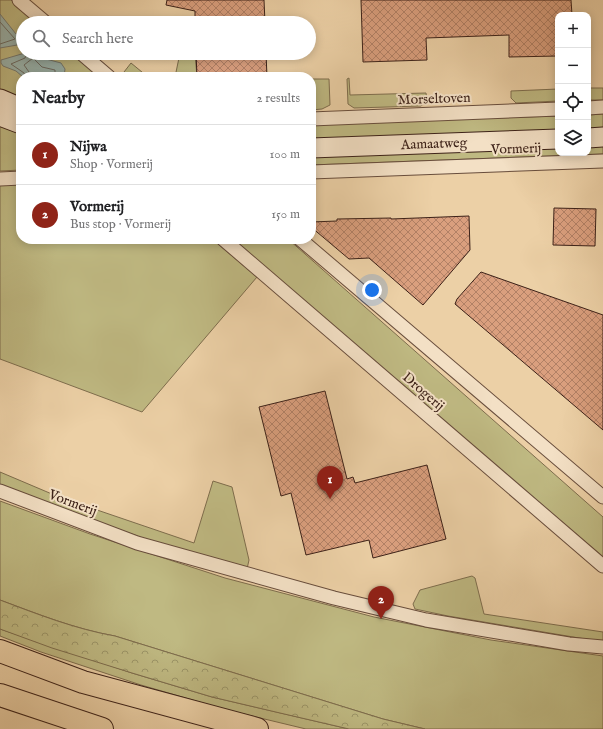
<!DOCTYPE html>
<meta charset="utf-8">
<style>
:root{--surface:#fff;--page:#f2f2f2;--text:#202124;--muted:#757577;--line:#e0e0e0;--accent:#8f2418}
body{margin:0;font-family:"IM FELL English",serif;background:var(--page);color:var(--text)}
.controls{position:absolute;right:12px;top:12px;display:grid;overflow:hidden;border-radius:8px;box-shadow:0 2px 10px #0003}
.controls button{width:36px;height:36px;display:grid;place-items:center;padding:0;border:0;border-bottom:1px solid var(--line);background:var(--surface);color:var(--text);font:20px sans-serif}
.you{position:absolute;left:372px;top:290px;width:14px;height:14px;margin:-10px;border:3px solid #fff;border-radius:50%;background:#1a73e8;box-shadow:0 0 0 6px #1a73e833}
.badge{display:grid;place-items:center;width:26px;height:26px;border-radius:50%;background:var(--accent);color:#fff;font-size:13px;font-weight:700}
.pin{position:absolute;translate:-50% -33px;filter:drop-shadow(0 1px 2px #0008)}
.pin::after{content:'';position:absolute;top:21px;width:14px;height:12px;background:inherit;clip-path:polygon(0 0,100% 0,50% 100%)}
.list{margin:0;padding:0;list-style:none}
h2{display:flex;justify-content:space-between;align-items:center;height:52px;margin:0;padding:0 16px;font-size:17px}
h2 small{font-size:13px;font-weight:400;color:var(--muted)}
.list li{display:grid;grid-template-columns:26px 1fr auto;gap:12px;align-items:center;box-sizing:border-box;height:60px;padding:0 16px;border-top:1px solid var(--line)}
.list b{display:block;font-size:15px;white-space:nowrap}
.list p{margin:0;font-size:13px;white-space:nowrap;color:var(--muted)}
.list em{font-size:13px;font-style:normal;color:var(--muted)}
.icon{flex:none;width:22px;height:22px;fill:none;stroke:currentColor;stroke-width:2;stroke-linecap:round;stroke-linejoin:round}
.map{position:relative;flex:none;width:603px;height:729px;overflow:hidden}
.search{position:absolute;background:var(--surface);box-shadow:0 2px 10px #0003;left:16px;top:16px;width:300px;height:44px;display:flex;align-items:center;gap:10px;box-sizing:border-box;padding:0 14px;border-radius:22px;color:var(--muted);font-size:15px}
.panel{position:absolute;background:var(--surface);box-shadow:0 2px 10px #0003;left:16px;top:72px;width:300px;height:172px;border-radius:16px}
.map>svg:first-child{display:block}
.green{fill:#bfb982;stroke:#7e6d4d}
.forest{fill:url(#forest-crowns);stroke:#7e6d4d}
.water{fill:#9ab5af;stroke:#747a73}
.lines{fill:none;stroke-linecap:round;stroke-linejoin:round}
.shore{stroke:#6b6b64;stroke-width:1}
.building{fill:url(#building-cross-hatch);stroke:#3c2118}
.minor-casing{stroke:#684d3c;stroke-width:15}
.secondary-casing{stroke:#3c2118;stroke-width:21}
.motorway-casing{stroke:#3c2118;stroke-width:24}
.minor{stroke:#f3e0c5;stroke-width:13}
.secondary{stroke:#f3e0c5;stroke-width:19}
.motorway{stroke:#ecd0a6;stroke-width:22}
.labels{text-anchor:middle;stroke-width:4;stroke-linejoin:round;paint-order:stroke}
.street-label{font-size:14px;fill:#3c2118;stroke:#f3e0c5}
</style>
<div class="map">
<svg width="603" height="729" viewBox="0 0 603 729">
<defs>
<pattern id="forest-crowns" width="20" height="18" patternUnits="userSpaceOnUse"><rect width="20" height="18" fill="#bfb982"/><path d="M2 6a3 3 0 1 1 6 0M12 15a3 3 0 1 1 6 0" fill="none" stroke="#9c9669"/></pattern>
<pattern id="building-cross-hatch" width="8" height="8" patternUnits="userSpaceOnUse"><rect width="8" height="8" fill="#da9f7e"/><path d="M0 0l8 8M0 8l8-8" fill="none" stroke="#b28166"/></pattern>
</defs>
<rect width="100%" height="100%" fill="#ecd0a6"/>
<filter id="stains"><feTurbulence type="fractalNoise" baseFrequency=".005" numOctaves="4"/><feColorMatrix values="0 0 0 0 .2 0 0 0 0 .09 0 0 0 0 .02 0 0 0 .5 -.17"/></filter>
<radialGradient id="worn" r=".72"><stop offset=".6" stop-color="#630" stop-opacity="0"/><stop offset="1" stop-color="#630" stop-opacity=".3"/></radialGradient>
<!-- green -->
<path class="green" d="M0,0H11L37,23H23V53H72L100,77H21V170L0,171Z
M180,53H195L197,77H175Z
M131,63L148,77H125L124,72Z
M349,78L350,95L426,93L427,101L421,106L354,108L348,104L347,79Z
M311,79H329L330,105L322,109L311,110Z
M588,88H603V100H588Z
M558,89V101L516,103L511,98V91Z
M603,114V154L311,165V124L558,116V153H588V115Z
M21,184V239H212L257,277L142,412L0,359V185Z
M232,239H288L603,517V557Z
M0,472L59,497L194,543L213,481L232,487L249,560L247,569L176,550L0,486Z
M0,501L90,534L225,578L374,617L491,640L603,656V729H425L383,719L115,636C75,629 38,614 0,600Z
M472,576L475,578L484,614L603,632V642L448,616L415,609L413,604L420,590Z
M0,629L132,673L212,697L349,729H306L227,710L141,685L41,652L0,636Z"/>
<!-- forest -->
<path class="forest" d="M0,600C37,614 75,629 115,636L383,719L425,729H349L280,713L212,697L132,673L52,648L0,629Z"/>
<!-- water -->
<path class="water" d="M0,14L16,34H23V44L0,48Z
M25,53H41L46,59L61,63L65,69L64,77H23L16,71L3,66L1,63V60Z"/>
<g class="lines">
<!-- shore -->
<path class="shore" d="M0,22L15,39L0,44
M25,77L24,73L11,64L25,58L27,53
M30,77L29,72L24,65L33,58L42,67L55,70V77"/>
</g>
<!-- building -->
<path class="building" d="M167,0H264L265,23H195V11L166,5Z
M361,0H571L572,15H558V56L509,57V35L426,38L427,60L363,62Z
M196,53H266L267,77H197Z
M554,208L596,209L595,246L553,245Z
M469,216L470,250L423,305L369,258L349,259L311,227V222L337,221V219L391,218V219Z
M481,272L603,315V430L455,304L457,299Z
M325,391L347,479L353,477L355,483L427,465L446,539L373,558L369,540L306,555L291,493L281,496L259,407Z"/>
<g class="lines">
<!-- minor casing -->
<g class="minor-casing">
<path id="minor" d="M19,0L46,23
M81,53L109,77
M588,108L603,107
M311,119L558,109
M311,172L603,161
M0,179L21,178
M223,239L603,566
M300,239L603,497
M0,491L137,543L334,598L426,620L569,644L603,647"/>
</g>
<!-- secondary casing -->
<g class="secondary-casing">
<path id="secondary" d="M0,99L21,108
M0,116L21,124
M588,138L603,137
M311,148L558,139"/>
</g>
<!-- motorway casing -->
<g class="motorway-casing">
<path id="motorway" d="M0,651L83,682L257,729
M0,695L102,729"/>
</g>
<!-- minor -->
<use href="#minor" class="minor"/>
<!-- secondary -->
<use href="#secondary" class="secondary"/>
<!-- motorway -->
<use href="#motorway" class="motorway"/>
</g>
<g class="labels">
<!-- street labels -->
<g class="street-label">
<text transform="translate(434 98) rotate(-2)" y="5">Morseltoven</text>
<text transform="translate(434 143) rotate(-2)" y="5">Aamaatweg</text>
<text transform="translate(516 148) rotate(-2)" y="5">Vormerij</text>
<text transform="translate(424 391) rotate(41)" y="5">Drogerij</text>
<text transform="translate(73 502) rotate(21)" y="5">Vormerij</text>
</g>
</g>
<rect width="100%" height="100%" filter="url(#stains)"/>
<rect width="100%" height="100%" fill="url(#worn)"/>
</svg>
<div class="controls">
<button>+</button>
<button>−</button>
<button><svg class="icon" aria-label="locate" viewBox="0 0 24 24"><circle cx="12" cy="12" r="6"/><path d="M12 2v4M12 18v4M2 12h4M18 12h4"/></svg></button>
<button><svg class="icon" aria-label="layers" viewBox="0 0 24 24"><path d="M12 4l9 5-9 5-9-5zM3 14l9 5 9-5"/></svg></button>
</div>
<div class="you"></div>
<div class="pin badge" style="left:330px;top:499px">1</div>
<div class="pin badge" style="left:381px;top:619px">2</div>
<div class="search"><svg class="icon" aria-label="search" viewBox="0 0 24 24"><circle cx="10" cy="10" r="6"/><path d="M15 15l6 6"/></svg>Search here</div>
<section class="panel">
<h2>Nearby<small>2 results</small></h2>
<ul class="list">
<li><span class="badge">1</span><div><b>Nijwa</b><p>Shop · Vormerij</p></div><em>100 m</em></li>
<li><span class="badge">2</span><div><b>Vormerij</b><p>Bus stop · Vormerij</p></div><em>150 m</em></li>
</ul>
</section>
</div>
